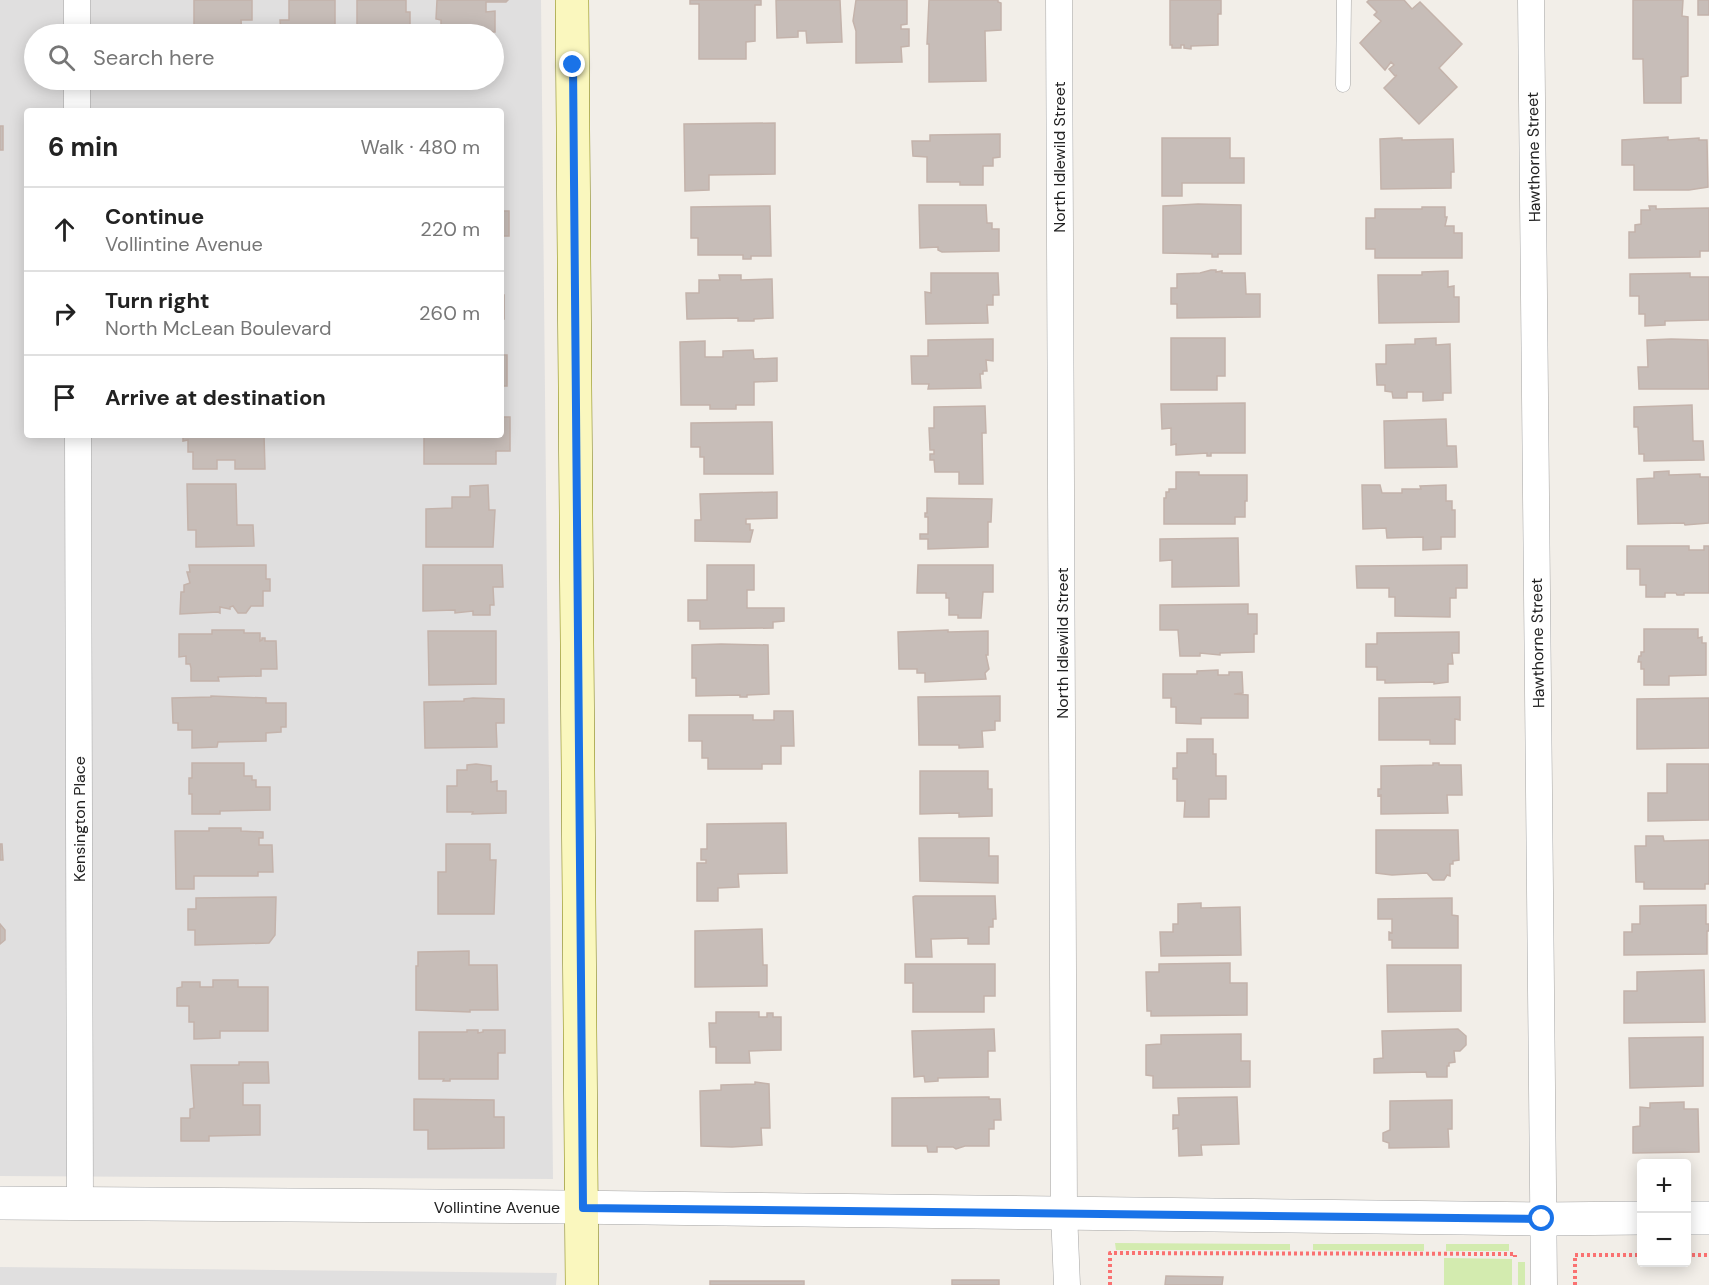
<!DOCTYPE html>
<meta charset="utf-8">
<style>
:root{--surface:#fff;--page:#f2f2f2;--text:#222;--muted:#767676;--line:#e0e0e0}
body{margin:0;font-family:"DM Sans",sans-serif;background:var(--page);color:var(--text)}
.controls{position:absolute;right:18px;bottom:18px;display:grid;overflow:hidden;border-radius:6px;box-shadow:0 3px 15px #0003}
.controls button{width:54px;height:54px;display:grid;place-items:center;padding:0;border:0;border-bottom:2px solid var(--line);background:var(--surface);color:var(--text);font:30px sans-serif}
.stop{position:absolute;width:18px;height:18px;margin:-14px;border:4px solid #1a73e8;border-radius:50%;background:#fff}
.stop.end{background:#1a73e8;border-color:#fff;box-shadow:0 2px 6px #0008}
.list{margin:0;padding:0;list-style:none}
h2{display:flex;justify-content:space-between;align-items:center;height:78px;margin:0;padding:0 24px;font-size:26px}
h2 small{font-size:20px;font-weight:400;color:var(--muted)}
.list li{display:grid;grid-template-columns:39px 1fr auto;gap:18px;align-items:center;box-sizing:border-box;height:84px;padding:0 24px;border-top:2px solid var(--line)}
.list b{display:block;font-size:22px;white-space:nowrap}
.list p{margin:0;font-size:20px;white-space:nowrap;color:var(--muted)}
.list em{font-size:20px;font-style:normal;color:var(--muted)}
.icon{flex:none;width:33px;height:33px;fill:none;stroke:currentColor;stroke-width:2;stroke-linecap:round;stroke-linejoin:round}
.map{position:relative;flex:none;width:1709px;height:1285px;overflow:hidden}
.search{position:absolute;background:var(--surface);box-shadow:0 3px 15px #0003;left:24px;top:24px;width:480px;height:66px;display:flex;align-items:center;gap:15px;box-sizing:border-box;padding:0 21px;border-radius:33px;color:var(--muted);font-size:22px}
.panel{position:absolute;background:var(--surface);box-shadow:0 3px 15px #0003;left:24px;top:108px;width:480px;height:330px;border-radius:6px}
.map>svg:first-child{display:block}
.residential{fill:#e0dfdf;fill-rule:evenodd}
.grass{fill:#d3ebaf}
.building{fill:#c7bdb8;stroke:#c4b3ab;stroke-width:1.5}
.lines{fill:none;stroke-linecap:round;stroke-linejoin:round}
.service-casing{stroke:#a6a6a6;stroke-width:15}
.minor-casing{stroke:#a6a6a6;stroke-width:27}
.tertiary-casing{stroke:#a6a6a6;stroke-width:34}
.secondary-casing{stroke:#7c7c05;stroke-width:34}
.path{stroke:#fa7171;stroke-width:4;stroke-dasharray:3 3;stroke-linecap:butt}
.service{stroke:#fff;stroke-width:14}
.minor{stroke:#fff;stroke-width:26}
.tertiary{stroke:#fff;stroke-width:33}
.secondary{stroke:#faf7be;stroke-width:33}
.route{stroke:#1a73e8;stroke-width:8}
.labels{text-anchor:middle;stroke-width:6;stroke-linejoin:round;paint-order:stroke}
.street-label{font-size:16px;fill:#222;stroke:#fff}
</style>
<div class="map">
<svg width="1709" height="1285" viewBox="0 0 1709 1285">
<rect width="100%" height="100%" fill="#f2eee8"/>
<!-- residential -->
<path class="residential" d="M0,0H541L553,1179L0,1176ZM34,34H494V80H34ZM27,111H501V435H27Z
M0,1267L557,1273L556,1285H0Z"/>
<!-- grass -->
<path class="grass" d="M1115,1243L1290,1244V1250H1116Z
M1313,1244H1424V1251L1313,1250Z
M1446,1244H1509V1251H1446Z
M1444,1258L1512,1259V1285H1444Z
M1518,1262H1525V1285H1518Z"/>
<!-- building -->
<path class="building" d="M194,0H252V20H241L242,34H194Z
M289,0H335V34H281L280,20H289Z
M357,0H406V12H410V34H357Z
M437,0H508L506,2H486V12L495,11V32H490L491,34H441V20L436,19Z
M690,0H761V5H755V41L746,42V59H699V4H690Z
M776,0H840L842,42L807,43L806,31H798V37L777,38Z
M856,0H907V24L901,25V29H909V46L901,47L902,62L856,63V31L853,21Z
M929,0H998V2L1001,3V30L985,31L986,81L929,82V44H927Z
M1170,0H1221V14H1218V45L1191,46V49L1184,48V45H1181V48H1172V45H1170Z
M1369,0H1404L1412,9L1420,2L1462,44L1439,68L1457,87L1419,124L1384,88L1397,75L1395,76L1389,69L1394,65L1391,62L1385,70L1360,43L1381,21L1374,15L1377,12L1367,2Z
M1633,0H1683L1682,16L1688,17V76L1681,77V103H1644L1643,59H1633Z
M1698,0H1709V15H1698Z
M775,123V174L709,175V190L685,191L684,124Z
M0,126H3V150H0Z
M1000,134V157L993,158V166H983V185H960V182H927V157L913,156L912,141H930V135Z
M1668,137V140L1699,138V140H1707L1708,187L1689,190H1634V165H1622V140Z
M1162,138H1230V158H1244V183H1182V196H1162Z
M1398,138H1402V140L1453,139L1454,172H1451V188L1381,189L1380,139Z
M1198,204L1241,205V254H1218V257H1212V254L1163,253V206Z
M919,205H986L987,223H992V229H999V251L942,252L938,250V247L920,248Z
M770,206L771,256H751V259H743V255H698V238H691V207Z
M1649,206H1656V209L1709,208V251H1700V257L1629,258V232H1635V225L1641,224V210H1650Z
M1422,207H1445V217H1447L1445,226H1454V233H1462V258H1375V249H1366V218H1375V209H1422Z
M501,211H509V236H501Z
M1211,270H1216V272L1222,271V273H1245L1246,294H1260V317L1177,318V304H1171V288H1177V274L1200,273Z
M1448,271V287L1454,286V297H1459V322L1379,323L1378,275H1422V272Z
M931,273H998L999,295H993V305H987L988,323L926,324L925,292L931,293Z
M1690,273V277H1709V320L1665,321V325L1645,326V314H1639V296H1630V274Z
M719,275H741V280L772,279L773,318L754,319V321H738V318L687,319L686,293H699V280H720Z
M501,295H504V319H501Z
M1171,338H1225V376H1217V390H1171Z
M1436,338V345L1450,344L1451,393H1443V400L1423,401V392H1407V398H1393L1392,392L1385,391V385H1377L1376,364H1386V345L1415,344V339Z
M993,339V361L986,360L987,371H983V374H980L981,388L928,389L929,384H912L911,356H928V340Z
M1671,339L1708,340L1709,389H1639L1638,367H1648L1647,340Z
M705,341V357H723V351L753,350L754,359L777,358V381L754,382V405H736V409H710V405H681L680,342Z
M501,355H507V386H501Z
M1245,403V453H1211V456H1207V453L1176,455V444L1171,445V428L1162,429L1161,404Z
M1692,405L1693,441H1703L1704,460L1644,461V454H1639L1638,427H1634V407Z
M985,406L986,433H982L983,484H959V472H935L934,460H930V454H934V450H930L929,428H934V407Z
M501,417H510V451H496V464H424V436L414,435H501Z
M1446,419L1447,446H1456L1457,467L1385,468L1384,421Z
M772,422L773,474H704V457H700V447H691V423Z
M183,435H264L265,469H235V460H217V469H193V452H188V440L183,441Z
M1669,471V475L1700,474V477H1709V523L1685,525L1684,523L1638,524L1637,479L1654,478V472Z
M1176,472H1199V475H1247V501H1245V517H1235V524H1164V498H1166V492H1169V489H1176Z
M187,484H236L237,525H253L254,546L196,547V530H188Z
M488,485L489,510H495L493,547H426V509L452,508V497H470V486Z
M1362,485H1380L1382,493H1402V489H1421L1420,486L1446,485V501H1452V510H1455V537H1441V549L1423,550V537L1387,538L1386,528L1363,529Z
M777,492V518L746,519V524H750V530H753L750,542L695,541V520H701L700,494Z
M927,498L992,499L991,522H988V547L928,549V539H920V534H928V517H925V513H927Z
M1238,538L1239,586L1172,587V560L1160,561V539Z
M1627,546H1689V550H1704V546H1709V593H1684V595H1677L1676,593H1665V597H1646V585H1640V569H1627Z
M189,565H266V579H270V591H263V606H251L246,613H238L233,606L230,607V609L220,607V613L218,612L180,614L181,592H184V585L190,583L187,572H190Z
M423,565H502L503,587H493L494,605H490V615H473V611L455,613V610L423,611Z
M707,565H754V590H747V608H784V621L773,622V628L700,629V621H688V600H707Z
M918,565H993V592H983L981,618H958V615H949V598H946V593H917Z
M1467,565V588H1456V598H1450V617L1395,616V597H1389V588H1357L1356,566Z
M1248,604V614H1257V634H1254V652L1220,653V655L1200,653V656H1180L1178,630H1160V605Z
M1644,629H1698V638L1702,637V643H1706V675L1669,676V685H1644V669H1641V662H1638L1639,656H1641V652H1644Z
M212,630H244V633H260V641L262,640V638H265V641H276L277,669H261V676L218,677L219,681H191V668L190,664H186V656L179,657V634H212Z
M948,630V632L988,631V655H986L989,669L985,673L986,679L925,682V673H917V669H899L898,632Z
M428,631H496V684L429,685Z
M1459,632V653H1452L1453,664H1448V682L1434,684V682L1385,683V680H1377V667H1366V644H1377V633Z
M721,644L768,645L769,694L747,695V697H740V695L696,696V678H692V645Z
M1218,670V675H1229V672H1242L1243,693L1234,694L1248,695V718H1201V724L1176,723V707H1171V698H1163V674H1197V671Z
M211,696L266,698V703H286V727H281V732L266,733V741L218,742L217,747L192,748V730H178V723H173L172,698L211,697Z
M1000,696V721H995V730L982,731L983,747L959,748V745H919L918,697Z
M1460,697V720L1455,719V744H1430V740H1379V698Z
M473,698L504,699V723H496L497,747L425,748L424,702L464,701V699Z
M1709,698V748L1637,749V699Z
M774,711H793L794,746H781V764H762V769H708V758H702V741H689V715H753V720H774Z
M1187,739H1213V754H1216V776H1226V799H1209V817H1184L1185,801H1177V779H1173V768H1177V753H1187Z
M192,763H244V776H252V780H256V787H270V810L220,811V814H192V794H189V778H192Z
M1433,763H1439V765H1461L1462,795H1447L1448,813L1381,814V795L1378,796V789H1381V766L1433,765Z
M476,764L491,766V782L497,781V791H506V813L472,814L473,812H447V786H457V770H467V765Z
M1667,764H1709V820L1648,821V793H1667Z
M920,771H988V789H992V816L959,817V813L920,814Z
M786,823L787,873L738,874L739,887L718,888V901H697V863H706V860H701V849H707V824Z
M209,828H241V831L263,832V838H259V845H272L273,872H258V876H194V889H176L175,831H209Z
M1376,830H1458L1459,860L1453,861V864H1450V876L1447,875L1444,880H1433L1427,873L1392,875L1376,873Z
M1646,836H1663L1664,841L1709,840V884H1705V889H1644V882H1636L1635,846H1646Z
M919,838H989V856H998V883L920,881Z
M0,844H2L3,860H0Z
M446,844H490V860H496L494,914H438V872H446Z
M915,896H995L996,919H993V927H989V944H968V938L931,939L932,957H916L913,897Z
M276,897L275,935L269,943L195,945V930H188V909H196V898Z
M1452,898V915L1458,916V948H1392V940H1389V932L1392,933V919H1378V899Z
M1201,903V908L1240,907L1241,955L1161,956L1160,932H1173V924H1178V904Z
M1706,905V924H1709V931H1707V954L1624,955V932H1632V924H1640V906Z
M0,924L5,930V940L0,944Z
M762,929L763,965H767V986L695,987V931Z
M469,951V965H497L498,1010H470V1012L416,1010V966H418V952Z
M1230,963V983H1247V1015L1151,1016V1011H1147L1146,972H1159V964Z
M905,964H995V996H984V1012H913V983H905Z
M1387,965H1461V1011L1388,1012Z
M1704,970L1705,1022L1624,1023V991H1637V972Z
M213,980H238V987H268V1031H220V1038L194,1039V1022H189V1006H177V988L182,987V982H200V987H213Z
M716,1012H759V1017H767V1013H773V1017H781V1050L749,1051L750,1063H716V1047H710L709,1023H716Z
M994,1029L995,1051H988V1077L938,1078V1081L925,1082L924,1076L914,1077L912,1031Z
M1458,1029L1466,1036V1045L1460,1051H1454L1455,1062L1449,1063V1066H1447V1077H1427L1426,1072L1374,1073V1059L1383,1058L1382,1031Z
M467,1030H478V1033L483,1032V1030H505V1053H498V1079H450V1081H443L444,1079H419V1032H467Z
M1241,1034V1061H1250V1087L1153,1088V1076L1146,1075V1045L1161,1044V1035Z
M1703,1037V1086L1630,1088L1629,1038Z
M239,1062H268L269,1083H243V1105H260V1135L209,1136V1141H181V1118H190V1109L194,1108L191,1065H239Z
M755,1082L769,1084L770,1128H761L762,1145L732,1147L701,1146L700,1091L721,1090V1085L755,1084Z
M985,1097H989V1099H1000L1001,1120H994V1129H989V1146H965L956,1149L953,1147H937V1152H928L927,1146H892V1098Z
M1237,1097L1239,1144L1201,1145L1202,1155L1179,1156L1178,1128L1173,1129V1115H1179L1178,1098Z
M414,1099L494,1100V1117H504V1148L428,1149V1130H414Z
M1452,1100V1129H1448L1449,1147L1389,1148V1143L1383,1141V1133L1390,1130V1101Z
M1684,1102V1109H1698L1699,1152L1633,1153V1127L1640,1126V1107L1650,1108V1103Z
M1166,1276L1223,1277L1222,1285H1165Z
M952,1280H999V1285H952Z
M710,1281H804V1285H710Z"/>
<g class="lines">
<!-- service casing -->
<g class="service-casing">
<path id="service" d="M1343,85L1344,0"/>
</g>
<!-- minor casing -->
<g class="minor-casing">
<path id="minor" d="M77,0V34
M1059,0L1064,1212L1067,1285
M1531,0L1544,1285
M77,80V111
M78,435L80,1204"/>
</g>
<!-- tertiary casing -->
<g class="tertiary-casing">
<path id="tertiary" d="M0,1203L566,1207L1542,1219L1642,1218
M1686,1218H1709"/>
</g>
<!-- secondary casing -->
<g class="secondary-casing">
<path id="secondary" d="M572,0L582,1285"/>
</g>
<!-- path -->
<path class="path" d="M1686,1255H1709
M1110,1285V1253L1515,1254V1257
M1575,1285V1255H1642"/>
<!-- service -->
<use href="#service" class="service"/>
<!-- minor -->
<use href="#minor" class="minor"/>
<!-- tertiary -->
<use href="#tertiary" class="tertiary"/>
<!-- secondary -->
<use href="#secondary" class="secondary"/>
</g>
<g class="lines">
<!-- route -->
<path class="route" d="M573,65L583,1208L1542,1219"/>
</g>
<g class="labels">
<!-- street labels -->
<g class="street-label">
<text transform="translate(1059 157) rotate(-90)" y="6">North Idlewild Street</text>
<text transform="translate(1533 157) rotate(-91)" y="6">Hawthorne Street</text>
<text transform="translate(1062 643) rotate(-90)" y="6">North Idlewild Street</text>
<text transform="translate(1537 643) rotate(-91)" y="6">Hawthorne Street</text>
<text transform="translate(79 819) rotate(-90)" y="6">Kensington Place</text>
<text x="497" y="1213">Vollintine Avenue</text>
</g>
</g>
</svg>
<div class="controls">
<button>+</button>
<button>−</button>
</div>
<div class="stop" style="left:1542px;top:1219px"></div>
<div class="stop end" style="left:573px;top:65px"></div>
<div class="search"><svg class="icon" aria-label="search" viewBox="0 0 24 24"><circle cx="10" cy="10" r="6"/><path d="M15 15l6 6"/></svg>Search here</div>
<section class="panel">
<h2>6 min<small>Walk · 480 m</small></h2>
<ul class="list">
<li><svg class="icon" aria-label="ahead" viewBox="0 0 24 24"><path d="M12 20V5M6 11l6-6 6 6"/></svg><div><b>Continue</b><p>Vollintine Avenue</p></div><em>220 m</em></li>
<li><svg class="icon" aria-label="right" viewBox="0 0 24 24"><path d="M7 20v-9h11M14 6l5 5-5 5"/></svg><div><b>Turn right</b><p>North McLean Boulevard</p></div><em>260 m</em></li>
<li><svg class="icon" aria-label="arrive" viewBox="0 0 24 24"><path d="M6 21V4h12l-3 4 3 4H6"/></svg><div><b>Arrive at destination</b></div></li>
</ul>
</section>
</div>
